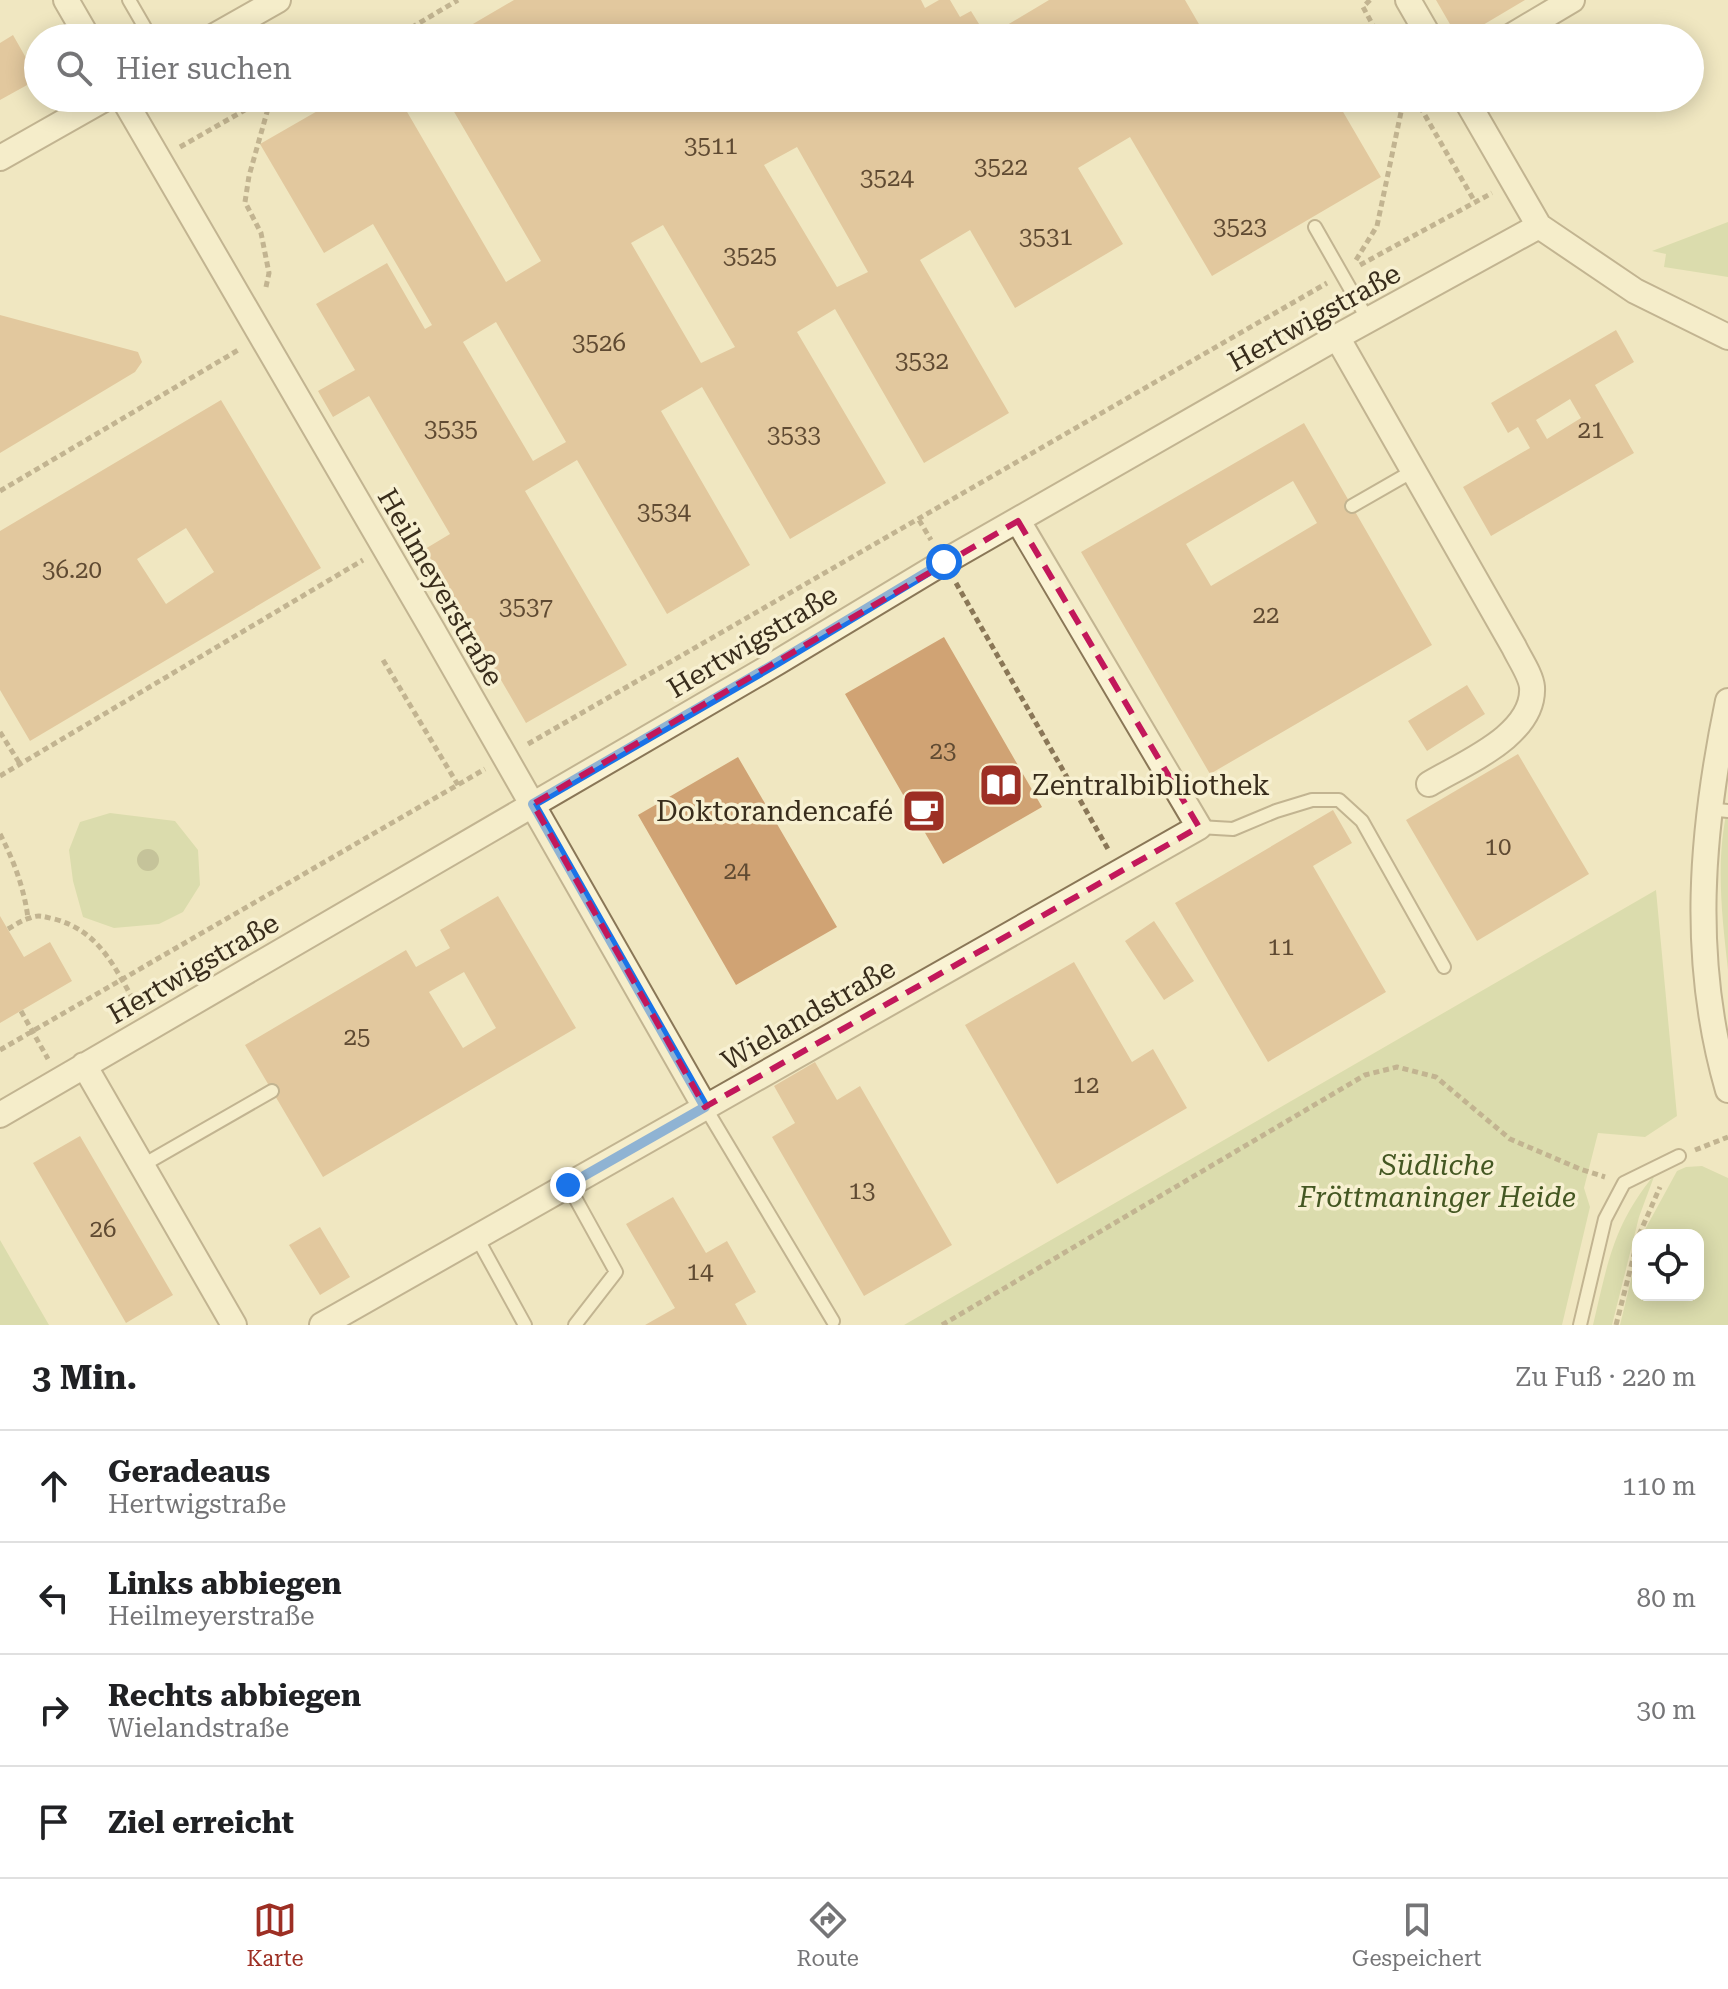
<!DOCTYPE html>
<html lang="de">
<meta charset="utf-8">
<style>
:root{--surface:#fff;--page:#f2f2f2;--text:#202124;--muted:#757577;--line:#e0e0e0;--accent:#9d2f24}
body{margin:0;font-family:"Roboto Serif",serif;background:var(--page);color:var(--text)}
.controls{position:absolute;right:24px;bottom:24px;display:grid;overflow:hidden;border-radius:16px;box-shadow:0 4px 20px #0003}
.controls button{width:72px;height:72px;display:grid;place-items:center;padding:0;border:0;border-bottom:2px solid var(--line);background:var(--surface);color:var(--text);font:40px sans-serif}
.stop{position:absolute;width:24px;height:24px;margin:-18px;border:6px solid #1a73e8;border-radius:50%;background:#fff}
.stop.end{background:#1a73e8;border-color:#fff;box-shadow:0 2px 8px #0008}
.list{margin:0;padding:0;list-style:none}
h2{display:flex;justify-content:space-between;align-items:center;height:104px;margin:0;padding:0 32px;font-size:34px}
h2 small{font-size:26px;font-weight:400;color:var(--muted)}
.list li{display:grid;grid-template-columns:52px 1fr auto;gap:24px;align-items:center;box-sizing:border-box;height:112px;padding:0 32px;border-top:2px solid var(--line)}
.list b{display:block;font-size:30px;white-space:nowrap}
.list p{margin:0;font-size:26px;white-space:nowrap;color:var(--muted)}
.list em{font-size:26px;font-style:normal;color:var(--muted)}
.icon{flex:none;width:44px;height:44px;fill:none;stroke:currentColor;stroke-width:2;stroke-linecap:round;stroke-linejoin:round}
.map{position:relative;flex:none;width:1728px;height:1325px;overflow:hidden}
.search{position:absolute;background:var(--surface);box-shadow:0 4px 20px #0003;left:24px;right:24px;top:24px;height:88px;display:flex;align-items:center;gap:20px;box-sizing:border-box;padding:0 28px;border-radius:44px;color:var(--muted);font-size:30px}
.sheet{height:552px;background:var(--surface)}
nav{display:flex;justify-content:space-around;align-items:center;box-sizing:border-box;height:112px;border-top:2px solid var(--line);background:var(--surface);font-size:22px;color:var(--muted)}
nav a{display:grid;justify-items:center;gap:4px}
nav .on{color:var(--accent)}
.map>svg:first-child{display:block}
.green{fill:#c2cf94}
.building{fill:#d0a374;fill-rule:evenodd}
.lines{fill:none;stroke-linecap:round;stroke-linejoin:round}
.lane-casing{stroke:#8a7757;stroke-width:16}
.street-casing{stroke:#8a7757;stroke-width:28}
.path{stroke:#8a7757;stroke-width:5;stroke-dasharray:6 4;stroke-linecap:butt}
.lane{stroke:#faf3d4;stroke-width:12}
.street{stroke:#faf3d4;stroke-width:24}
.tree{fill:#91986a}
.route{stroke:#1a73e8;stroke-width:10}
.marked{fill:none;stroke:#c2185b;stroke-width:6;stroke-dasharray:16 10;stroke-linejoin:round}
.labels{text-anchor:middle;stroke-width:7;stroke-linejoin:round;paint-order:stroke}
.number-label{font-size:24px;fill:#5f4a32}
.street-label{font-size:28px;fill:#392d1c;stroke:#f7f0d1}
.poi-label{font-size:28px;fill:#392d1c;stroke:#f7f0d1;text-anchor:start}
.park-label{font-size:28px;font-style:italic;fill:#445722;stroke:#f7f0d1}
</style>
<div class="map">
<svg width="1728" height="1325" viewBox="0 0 1728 1325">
<rect width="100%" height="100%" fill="#f0e7c1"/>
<!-- green -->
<path class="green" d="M1728,222V277L1664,267L1666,254L1652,251Z
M1728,806V970C1722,916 1715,860 1728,806Z
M110,813L175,821L198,850L200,885L183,912L159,924L114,928L83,917L73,881L69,850L80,822Z
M1656,890L1677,1116L1645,1137L1598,1133L1584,1188L1590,1207L1562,1325H904Z
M1702,1166L1728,1178V1325H1620L1638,1251V1295H1698V1235H1642L1677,1171L1686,1167Z
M1655,1174L1639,1217L1612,1325H1593C1608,1262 1613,1225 1655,1174Z
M0,1240L49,1325H0Z"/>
<!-- building -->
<path class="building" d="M514,0H921L925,8L939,0H950L960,17L971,11L987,37L1049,0H1185L1207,38H449Z
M1436,0H1525L1461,38H1458Z
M13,35L38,79L0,100V43Z
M340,98H399L506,282L541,261L446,98H1335L1381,177L1212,276L1130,137L1078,168L1123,244L1015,308L970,230L920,260L1009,413L924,463L835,309L797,332L886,483L790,539L702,387L661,411L750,565L667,614L577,460L525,491L627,665L526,723L425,549L450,534L369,396L333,417L318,391L355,370L316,304L387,263L425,329L432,325L373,224L324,253L260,144ZM797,147L868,272L837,287L764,165ZM663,225L735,347L701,363L631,243ZM496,322L566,442L533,461L463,342Z
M0,315L138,352L142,362L135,372L0,453Z
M1616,330L1634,362L1595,385L1634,453L1491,536L1463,487L1530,448L1518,427L1508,433L1491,403ZM1570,399L1581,418L1547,439L1536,420Z
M221,400L321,568L30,741L0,690V531ZM186,528L214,572L166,604L137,559Z
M1304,423L1432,645L1210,774L1081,552ZM1293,481L1317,523L1211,586L1186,544Z
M944,637L1042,807L943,864L845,694Z
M1467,685L1485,714L1427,751L1408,721Z
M1518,754L1589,874L1477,941L1406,820Z
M738,757L837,927L736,985L638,815Z
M1333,810L1352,843L1313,866L1386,992L1268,1062L1175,903Z
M498,896L576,1028L323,1177L245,1045L406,950L416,967L450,948L440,930ZM464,972L496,1028L463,1048L429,992Z
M0,916L24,957L50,942L72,981L0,1023Z
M1154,921L1194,981L1164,1000L1125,941Z
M1074,962L1132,1062L1153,1049L1187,1108L1057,1184L965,1025Z
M815,1062L837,1100L860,1086L952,1245L864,1296L772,1137L795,1123L774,1086Z
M80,1136L173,1295L126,1323L33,1163Z
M673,1197L706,1253L727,1241L756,1292L735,1304L747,1325H645L675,1308L626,1224Z
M320,1227L350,1277L320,1295L289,1245Z"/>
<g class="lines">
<!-- lane casing -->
<g class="lane-casing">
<path id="lane" d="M129,0L151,38
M34,61L38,59
M1315,227L1368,320
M1352,506L1413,471
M1708,809L1728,811
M1199,827L1233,829L1276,811L1312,800H1339L1362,821L1444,967
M705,1107L833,1321
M143,1165L272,1091
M568,1185L616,1272L575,1325
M476,1236L525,1325
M1580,1325L1605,1219L1624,1183L1679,1156"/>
</g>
<!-- street casing -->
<g class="street-casing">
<path id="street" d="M66,0L88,38
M1408,0L1430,38
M211,38L278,0
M1508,38L1572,0
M123,98L432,629L705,1107
M1465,98L1539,226L1635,291L1728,337
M0,158L106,98
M1337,337L1514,647C1519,658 1531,675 1532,687C1535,735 1464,763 1429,784
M1728,701C1701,831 1690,959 1728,1090
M84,1065L234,1325
M0,1115L778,662L944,562L1337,337L1539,226
M322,1325L1199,827L1018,521"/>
</g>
<!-- path -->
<path class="path" d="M1370,0L1363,7L1380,38
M394,38L458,0
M1415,98L1475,202
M180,147L266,98
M1356,260L1377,226L1404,98
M1360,265L1492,193
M266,287L269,273L261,233L245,202L249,176L271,98
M0,491L240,349
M919,520L931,540
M956,583L1108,849
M383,660L458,785
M0,732L20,764
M528,744L1327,283
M0,776L363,560
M0,834C14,861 24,888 28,918
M8,929C15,925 22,920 30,918C39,914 45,917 54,919C100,931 114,967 137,1006
M21,1011L48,1059
M0,1050L485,769
M1695,1150L1728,1137
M1639,1235L1660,1187
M942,1325L1365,1075L1397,1067L1436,1077L1510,1139L1580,1169L1605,1177
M1616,1325L1638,1239"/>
<!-- lane -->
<use href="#lane" class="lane"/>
<!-- street -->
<use href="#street" class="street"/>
</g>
<!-- trees -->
<circle class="tree" cx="148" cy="860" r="11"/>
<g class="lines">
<!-- route -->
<path class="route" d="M568,1185L705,1107L533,804L778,662L944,562"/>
</g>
<!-- marked area -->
<path d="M0 0H1728V1325H0ZM1018,521L1199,827L705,1107L533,804Z" fill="#f0e7c1" fill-opacity=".55" fill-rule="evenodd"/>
<path class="marked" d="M1018,521L1199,827L705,1107L533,804Z"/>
<!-- icons -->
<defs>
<g id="library-square" transform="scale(2.3)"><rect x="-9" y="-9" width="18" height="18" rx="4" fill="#9d2f24" stroke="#f7f0d1"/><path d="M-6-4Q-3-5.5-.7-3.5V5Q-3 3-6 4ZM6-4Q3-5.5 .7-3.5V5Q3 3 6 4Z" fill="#fff"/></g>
<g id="cafe-square" transform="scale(2.3)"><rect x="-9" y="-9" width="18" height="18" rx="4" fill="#9d2f24" stroke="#f7f0d1"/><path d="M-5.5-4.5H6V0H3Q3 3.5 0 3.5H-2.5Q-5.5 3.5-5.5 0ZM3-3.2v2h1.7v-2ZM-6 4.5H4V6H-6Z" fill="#fff"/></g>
</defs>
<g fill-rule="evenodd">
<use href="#library-square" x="1001" y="785"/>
<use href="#cafe-square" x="924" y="811"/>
</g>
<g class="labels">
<!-- number labels -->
<g class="number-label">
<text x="711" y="154">3511</text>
<text x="1001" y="175">3522</text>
<text x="887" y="186">3524</text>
<text x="1240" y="235">3523</text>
<text x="1046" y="245">3531</text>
<text x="750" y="264">3525</text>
<text x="599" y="351">3526</text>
<text x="922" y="369">3532</text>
<text x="451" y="437">3535</text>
<text x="1591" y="438">21</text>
<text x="794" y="443">3533</text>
<text x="664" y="520">3534</text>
<text x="72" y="578">36.20</text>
<text x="526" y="615">3537</text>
<text x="1266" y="623">22</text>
<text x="943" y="759">23</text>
<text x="1498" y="855">10</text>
<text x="737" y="879">24</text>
<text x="1281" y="955">11</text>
<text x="357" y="1045">25</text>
<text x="1086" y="1093">12</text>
<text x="862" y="1199">13</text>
<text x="103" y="1237">26</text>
<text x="700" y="1280">14</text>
</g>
<!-- street labels -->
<g class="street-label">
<text transform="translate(1314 317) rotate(-29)" y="10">Hertwigstraße</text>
<text transform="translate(441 587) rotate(60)" y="10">Heilmeyerstraße</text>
<text transform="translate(752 641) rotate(-31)" y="10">Hertwigstraße</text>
<text transform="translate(193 968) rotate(-30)" y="10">Hertwigstraße</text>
<text transform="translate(808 1014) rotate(-30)" y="10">Wielandstraße</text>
</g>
<!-- poi labels -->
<g class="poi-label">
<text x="1032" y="795">Zentralbibliothek</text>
<text x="893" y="821" text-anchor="end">Doktorandencafé</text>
</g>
<!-- park labels -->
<g class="park-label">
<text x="1437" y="1175">Südliche<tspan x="1437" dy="32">Fröttmaninger Heide</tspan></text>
</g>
</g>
</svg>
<div class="controls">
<button><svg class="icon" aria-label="locate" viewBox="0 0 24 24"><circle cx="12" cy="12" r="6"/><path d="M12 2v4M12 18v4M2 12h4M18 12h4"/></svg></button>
</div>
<div class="stop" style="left:944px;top:562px"></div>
<div class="stop end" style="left:568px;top:1185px"></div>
<div class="search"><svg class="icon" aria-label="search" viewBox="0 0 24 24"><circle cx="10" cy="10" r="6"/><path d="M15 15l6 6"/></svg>Hier suchen</div>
</div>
<section class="sheet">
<h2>3 Min.<small>Zu Fuß · 220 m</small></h2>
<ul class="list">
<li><svg class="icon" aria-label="ahead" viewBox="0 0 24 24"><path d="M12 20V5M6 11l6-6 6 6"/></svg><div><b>Geradeaus</b><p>Hertwigstraße</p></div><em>110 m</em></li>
<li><svg class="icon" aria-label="left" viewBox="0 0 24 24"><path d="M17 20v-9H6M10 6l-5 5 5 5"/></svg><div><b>Links abbiegen</b><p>Heilmeyerstraße</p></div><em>80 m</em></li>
<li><svg class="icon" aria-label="right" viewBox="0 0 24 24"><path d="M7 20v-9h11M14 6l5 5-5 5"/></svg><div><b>Rechts abbiegen</b><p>Wielandstraße</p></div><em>30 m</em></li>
<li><svg class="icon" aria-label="arrive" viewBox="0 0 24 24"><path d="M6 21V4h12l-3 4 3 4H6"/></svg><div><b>Ziel erreicht</b></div></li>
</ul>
</section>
<nav>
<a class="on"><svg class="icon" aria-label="map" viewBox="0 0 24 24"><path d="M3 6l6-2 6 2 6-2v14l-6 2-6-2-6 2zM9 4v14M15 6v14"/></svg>Karte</a>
<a><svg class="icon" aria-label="directions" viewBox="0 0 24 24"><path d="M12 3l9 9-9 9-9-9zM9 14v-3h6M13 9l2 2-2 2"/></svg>Route</a>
<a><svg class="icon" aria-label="saved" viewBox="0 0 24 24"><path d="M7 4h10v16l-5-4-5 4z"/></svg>Gespeichert</a>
</nav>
